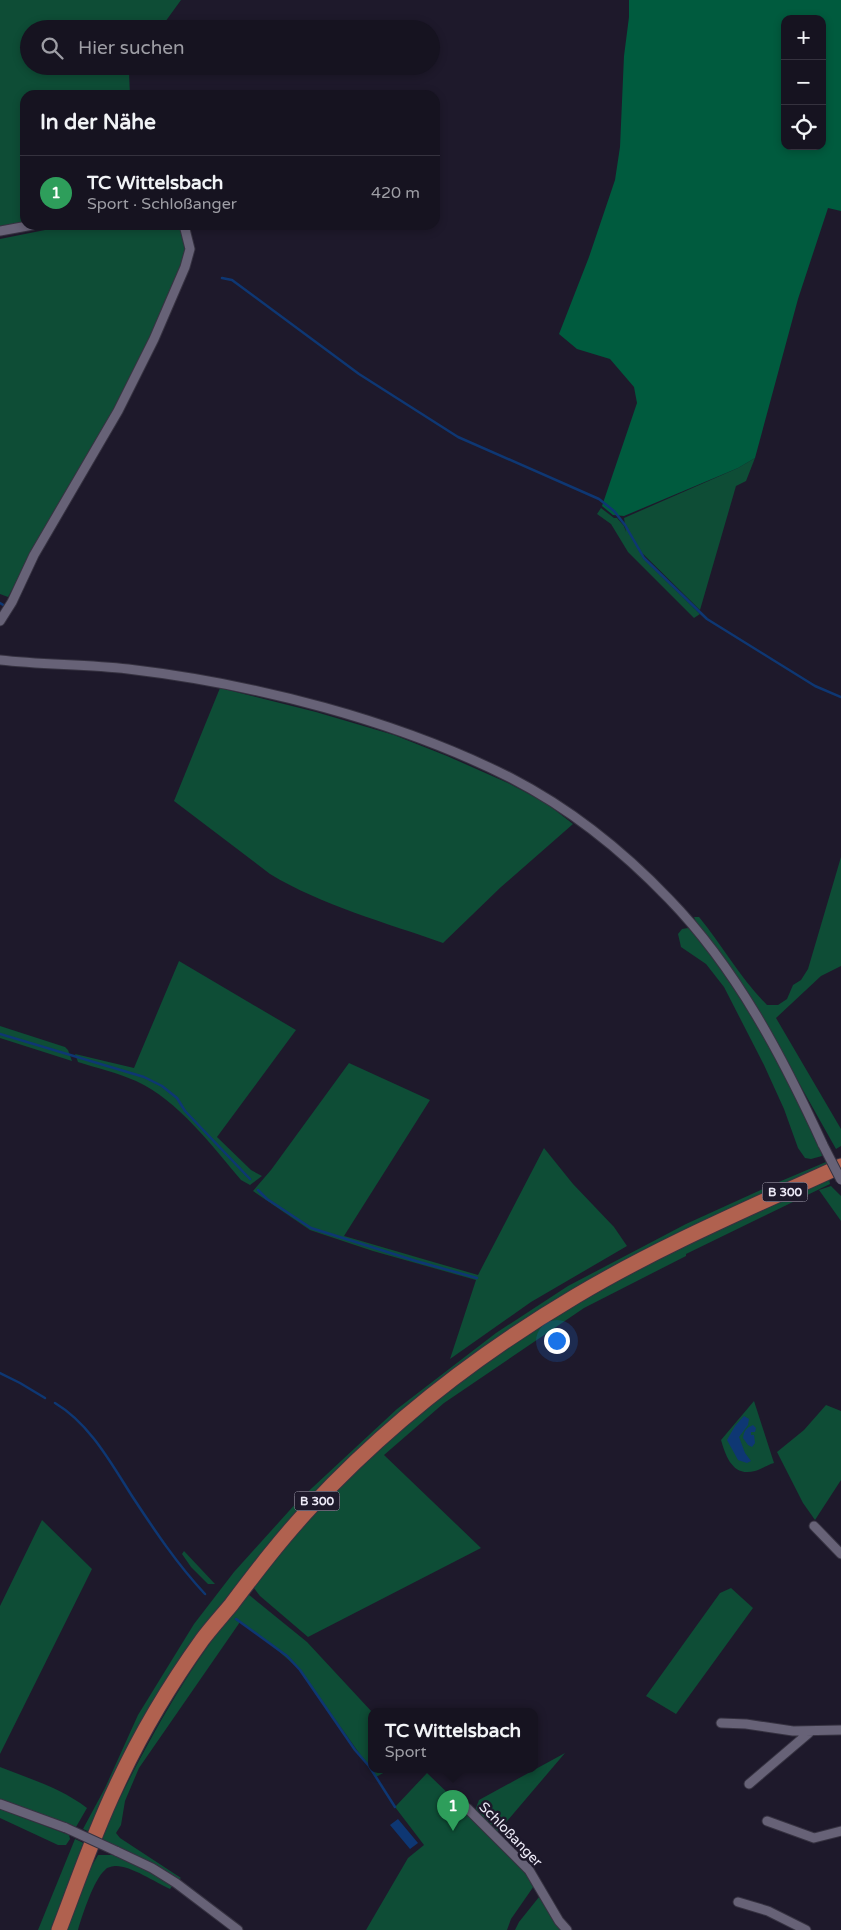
<!DOCTYPE html>
<html lang="de">
<meta charset="utf-8">
<style>
:root{--surface:#161320;--page:#1f1c29;--text:#f1f3f6;--muted:#9e9ea5;--line:#35323e;--accent:#d93025}
body{margin:0;font-family:"Varela Round",sans-serif;background:var(--page);color:var(--text)}
.controls{position:absolute;right:15px;top:15px;display:grid;overflow:hidden;border-radius:10px;box-shadow:0 2px 8px #0003}
.controls button{width:45px;height:45px;display:grid;place-items:center;padding:0;border:0;border-bottom:1px solid var(--line);background:var(--surface);color:var(--text);font:25px sans-serif}
.you{position:absolute;left:556px;top:1340px;width:18px;height:18px;margin:-12px;border:4px solid #fff;border-radius:50%;background:#1a73e8;box-shadow:0 0 0 8px #1a73e833}
.badge{display:grid;place-items:center;width:32px;height:32px;border-radius:50%;background:var(--accent);color:#fff;font-size:16px;font-weight:700}
.pin{position:absolute;translate:-50% -41px;filter:drop-shadow(0 1px 2px #0008)}
.pin::after{content:'';position:absolute;top:26px;width:18px;height:15px;background:inherit;clip-path:polygon(0 0,100% 0,50% 100%)}
.popup{position:absolute;left:368px;top:1708px;width:170px;height:65px;box-sizing:border-box;display:grid;place-content:center;border-radius:10px;background:var(--surface);filter:drop-shadow(0 1px 4px #0005);font-size:16px;white-space:nowrap;color:var(--muted)}
.popup b{font-size:19px;color:var(--text)}
.popup::after{content:'';position:absolute;left:50%;top:100%;margin-left:-10px;border:10px solid transparent;border-top-color:var(--surface)}
.list{margin:0;padding:0;list-style:none}
h2{display:flex;justify-content:space-between;align-items:center;height:65px;margin:0;padding:0 20px;font-size:21px}
h2 small{font-size:16px;font-weight:400;color:var(--muted)}
.list li{display:grid;grid-template-columns:32px 1fr auto;gap:15px;align-items:center;box-sizing:border-box;height:75px;padding:0 20px;border-top:1px solid var(--line)}
.list b{display:block;font-size:19px;white-space:nowrap}
.list p{margin:0;font-size:16px;white-space:nowrap;color:var(--muted)}
.list em{font-size:16px;font-style:normal;color:var(--muted)}
.icon{flex:none;width:28px;height:28px;fill:none;stroke:currentColor;stroke-width:2;stroke-linecap:round;stroke-linejoin:round}
.map{position:relative;flex:none;width:841px;height:1930px;overflow:hidden}
.search{position:absolute;background:var(--surface);box-shadow:0 2px 8px #0003;left:20px;top:20px;width:420px;height:55px;display:flex;align-items:center;gap:12px;box-sizing:border-box;padding:0 18px;border-radius:28px;color:var(--muted);font-size:19px}
.panel{position:absolute;background:var(--surface);box-shadow:0 2px 8px #0003;left:20px;top:90px;width:420px;height:140px;border-radius:15px}
.map>svg:first-child{display:block}
.green{fill:#0e4d36}
.forest{fill:#005b3e;fill-rule:evenodd}
.water{fill:#0e3773}
.lines{fill:none;stroke-linecap:round;stroke-linejoin:round}
.stream{stroke:#0e3773;stroke-width:2.5}
.minor-casing{stroke:#363241;stroke-width:11}
.trunk-casing{stroke:#363241;stroke-width:17}
.minor{stroke:#676277;stroke-width:9}
.trunk{stroke:#b0614f;stroke-width:15}
.minor-bridge-casing{stroke:#363241;stroke-width:11;stroke-linecap:butt}
.minor-bridge{stroke:#676277;stroke-width:9}
.labels{text-anchor:middle;stroke-width:5;stroke-linejoin:round;paint-order:stroke}
.shield{fill:#1e192b;stroke:#afabba;stroke-width:1}
.shield-label{font-size:12px;font-weight:bold;fill:#edeaf7}
.street-label{font-size:14px;fill:#edeaf7;stroke:#1e192b}
</style>
<div class="map">
<svg width="841" height="1930" viewBox="0 0 841 1930">
<rect width="100%" height="100%" fill="#1e192b"/>
<!-- green -->
<path class="green" d="M0,0H181L160,29H29V66H132L129,73L130,95H25V224L0,229Z
M70,225H180C185,232 186,244 185,254C181,286 156,329 141,358C99,439 52,517 8,597L0,594V239Z
M755,458L746,481L736,486L700,610L638,549L644,559L700,614L694,618L628,552L611,524L597,514L601,508L614,518H617L624,526L626,532L624,518L738,468Z
M220,688L316,712L394,735L447,756L508,783L546,803L573,824L501,887L443,943C387,923 321,905 270,874L174,801Z
M841,857V966L821,976L776,1018L841,1129V1146L836,1149L754,1003L730,966L697,924L694,917H699C722,945 741,979 767,1005H778L787,999L793,985L801,980L808,969Z
M688,928L693,932C738,990 777,1053 807,1120C812,1131 821,1144 822,1156L811,1159L805,1158L798,1148L784,1109L764,1065L724,987L706,964L681,947L678,934L682,929Z
M179,961L296,1030L217,1137L251,1170L262,1176L250,1185L241,1180C211,1145 179,1101 136,1081C118,1073 97,1068 78,1062L75,1054L134,1068Z
M0,1026L65,1047L68,1050L72,1061L0,1038Z
M349,1063L430,1100L344,1236L478,1275L544,1148L573,1184L614,1227L627,1246L531,1302L450,1359L476,1280L373,1251L310,1230L253,1191L271,1170Z
M826,1162V1165L688,1230L400,1415L198,1639L92,1833L83,1829L105,1788L138,1715L194,1624L234,1572L298,1501L397,1409L496,1333L568,1286L686,1224L774,1184Z
M829,1179L830,1184L686,1254V1256L584,1308L444,1403L384,1455L481,1548L308,1637L260,1596L253,1587C272,1563 292,1538 313,1514C399,1421 505,1345 614,1282C683,1243 757,1212 829,1179Z
M831,1186L841,1196V1221L819,1190Z
M754,1401L774,1463C767,1465 762,1469 755,1471C733,1477 726,1457 721,1440Z
M826,1405L841,1411V1480L815,1520L803,1503L777,1452L804,1430Z
M42,1520L92,1569L0,1754V1606Z
M184,1551L215,1584H208L191,1567L182,1554Z
M731,1588L753,1608L676,1714L646,1696L720,1593Z
M248,1594L307,1642L372,1712V1770H384L385,1772L376,1777L300,1670L266,1640L240,1622L139,1768L125,1801L121,1825L116,1833L120,1838L181,1878L177,1881L153,1866L100,1838C142,1752 186,1667 248,1594Z
M565,1753L496,1834L478,1814L476,1808L479,1800Z
M0,1767C30,1779 61,1788 87,1808L76,1827L0,1799Z
M427,1773L519,1862L536,1883L511,1919L507,1930H366L408,1858L424,1845L395,1807Z
M0,1809L69,1835L70,1839L66,1845H58L0,1818Z
M75,1839L88,1845L54,1930H38Z
M98,1855H113L140,1866L173,1885L170,1889C155,1882 131,1866 116,1866C113,1866 107,1867 105,1870C94,1879 82,1916 78,1930H66L89,1871Z
M539,1897L563,1930H515L519,1922Z"/>
<!-- forest -->
<path class="forest" d="M629,0H841V211L828,208L798,299L755,458L738,468L624,516L613,515L602,506L637,403L634,387L610,359L577,349L559,334L589,257L615,180L620,147L624,56L629,17ZM785,19H822V146H785Z"/>
<!-- water -->
<path class="water" d="M744,1416L749,1419L748,1425L739,1437L745,1453L751,1461L747,1463L738,1460L727,1440L735,1426Z
M753,1425L756,1428L755,1432H751V1435H754L755,1443L752,1447L748,1445L743,1438C744,1431 746,1428 753,1425Z
M398,1819L418,1843L410,1849L390,1825Z"/>
<g class="lines">
<!-- stream -->
<path class="stream" d="M222,278L232,280L359,374L458,437L599,499L614,511L625,525L644,558L707,619L815,686L841,697
M0,603L5,606
M0,1034L144,1077L162,1086L177,1098L185,1111L250,1179
M258,1190L267,1199L311,1228L416,1261L477,1278
M0,1373L20,1383L45,1398
M55,1403C90,1424 111,1463 132,1496C155,1531 177,1564 205,1594
M236,1619L287,1656L300,1670L355,1750L369,1766L395,1807"/>
<!-- minor casing -->
<g class="minor-casing">
<path id="minor" d="M0,231L33,225
M0,621L12,602L34,555L118,411L154,339L185,267L190,249L184,225
M0,660C42,665 85,664 128,669C255,684 396,720 511,778C569,808 624,852 669,899C737,969 783,1058 823,1145
M814,1526L841,1554
M721,1723L746,1724L793,1731L841,1730
M749,1784L810,1732
M0,1804L66,1828
M467,1808L529,1870L559,1921L567,1930
M767,1821L814,1838L841,1831
M116,1851L152,1868L176,1883L238,1930
M738,1902L768,1911L806,1930"/>
</g>
<!-- trunk casing -->
<g class="trunk-casing">
<path id="trunk" d="M59,1930C77,1883 94,1833 116,1787C139,1737 169,1686 202,1640C211,1628 221,1617 231,1605C256,1572 281,1539 310,1508C387,1425 478,1354 576,1296C660,1246 752,1207 841,1166"/>
</g>
<!-- minor -->
<use href="#minor" class="minor"/>
<!-- trunk -->
<use href="#trunk" class="trunk"/>
<!-- minor-bridge casing -->
<g class="minor-bridge-casing">
<path id="minor-bridge" d="M823,1145L841,1180
M66,1828L116,1851"/>
</g>
<!-- minor-bridge -->
<use href="#minor-bridge" class="minor-bridge"/>
</g>
<g class="labels">
<!-- shield labels -->
<g class="shield">
<rect x="762.5" y="1182.5" width="45" height="19" rx="4"/>
<rect x="294.5" y="1491.5" width="45" height="19" rx="4"/>
</g>
<g class="shield-label">
<text x="785" y="1196">B 300</text>
<text x="317" y="1505">B 300</text>
</g>
<!-- street labels -->
<g class="street-label">
<text transform="translate(511 1834) rotate(46)" y="5">Schloßanger</text>
</g>
</g>
</svg>
<div class="controls">
<button>+</button>
<button>−</button>
<button><svg class="icon" aria-label="locate" viewBox="0 0 24 24"><circle cx="12" cy="12" r="6"/><path d="M12 2v4M12 18v4M2 12h4M18 12h4"/></svg></button>
</div>
<div class="you"></div>
<div class="pin badge" style="left:453px;top:1831px;background:#2e9e5b">1</div>
<div class="popup"><b>TC Wittelsbach</b>Sport</div>
<div class="search"><svg class="icon" aria-label="search" viewBox="0 0 24 24"><circle cx="10" cy="10" r="6"/><path d="M15 15l6 6"/></svg>Hier suchen</div>
<section class="panel">
<h2>In der Nähe<small></small></h2>
<ul class="list">
<li><span class="badge" style="background:#2e9e5b">1</span><div><b>TC Wittelsbach</b><p>Sport · Schloßanger</p></div><em>420 m</em></li>
</ul>
</section>
</div>
